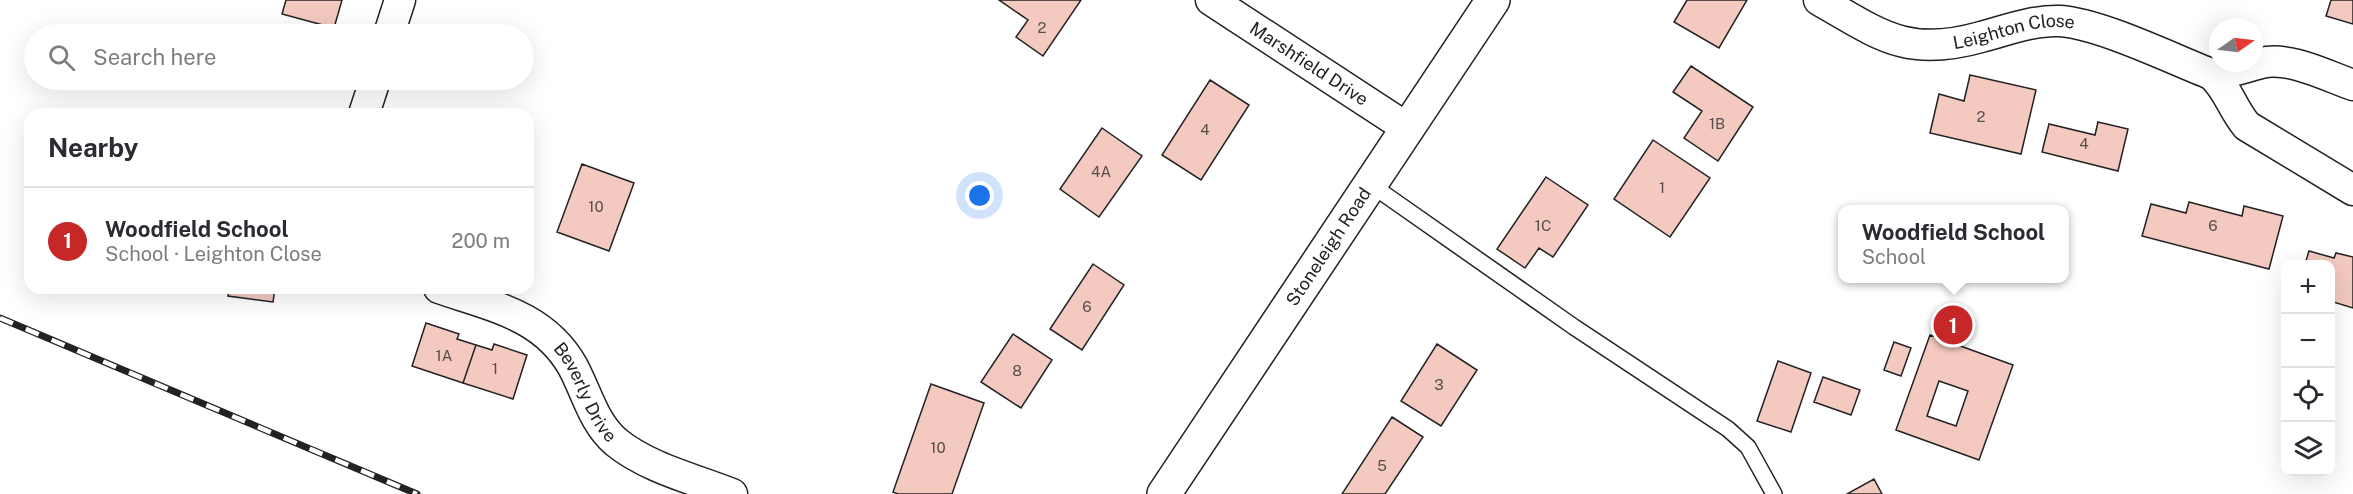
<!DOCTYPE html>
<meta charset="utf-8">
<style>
:root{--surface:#fff;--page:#f7f7f7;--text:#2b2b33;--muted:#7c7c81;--line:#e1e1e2;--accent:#c62828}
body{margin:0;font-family:"Public Sans",sans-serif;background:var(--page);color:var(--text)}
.controls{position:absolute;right:18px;bottom:18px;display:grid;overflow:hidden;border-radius:12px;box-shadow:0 6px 24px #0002}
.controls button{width:54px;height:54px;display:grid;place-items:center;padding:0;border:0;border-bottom:2px solid var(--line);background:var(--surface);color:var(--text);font:30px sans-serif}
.compass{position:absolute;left:2209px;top:18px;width:54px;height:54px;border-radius:50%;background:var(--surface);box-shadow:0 6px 24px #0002;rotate:76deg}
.you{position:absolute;left:980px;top:196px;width:21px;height:21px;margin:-15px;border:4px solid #fff;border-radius:50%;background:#1a73e8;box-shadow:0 0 0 9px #1a73e833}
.badge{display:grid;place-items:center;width:39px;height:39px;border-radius:50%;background:var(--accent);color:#fff;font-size:20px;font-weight:700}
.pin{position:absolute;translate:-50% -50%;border:3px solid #fff;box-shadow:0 2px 6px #0006}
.popup{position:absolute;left:1838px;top:205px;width:231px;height:78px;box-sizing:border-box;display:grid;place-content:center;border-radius:12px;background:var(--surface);filter:drop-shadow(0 2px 4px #0005);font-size:20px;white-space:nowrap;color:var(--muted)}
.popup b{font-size:22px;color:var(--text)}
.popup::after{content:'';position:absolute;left:50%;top:100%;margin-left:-12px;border:12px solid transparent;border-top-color:var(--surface)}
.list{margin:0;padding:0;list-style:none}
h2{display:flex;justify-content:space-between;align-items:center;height:78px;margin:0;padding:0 24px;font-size:26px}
h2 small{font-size:20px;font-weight:400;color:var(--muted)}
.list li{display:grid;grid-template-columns:39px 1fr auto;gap:18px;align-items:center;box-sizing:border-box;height:108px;padding:0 24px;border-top:2px solid var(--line)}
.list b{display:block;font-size:22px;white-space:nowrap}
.list p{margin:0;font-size:20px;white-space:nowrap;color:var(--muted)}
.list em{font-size:20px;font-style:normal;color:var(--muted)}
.icon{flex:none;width:33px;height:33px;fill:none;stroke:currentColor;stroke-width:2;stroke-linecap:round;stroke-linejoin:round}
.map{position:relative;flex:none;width:2353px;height:494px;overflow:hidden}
.search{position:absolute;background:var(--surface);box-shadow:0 6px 24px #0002;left:24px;top:24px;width:510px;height:66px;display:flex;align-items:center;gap:15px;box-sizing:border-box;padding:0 21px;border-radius:33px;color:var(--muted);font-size:22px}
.panel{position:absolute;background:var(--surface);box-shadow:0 6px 24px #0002;left:24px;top:108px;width:510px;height:186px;border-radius:18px}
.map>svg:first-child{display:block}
.building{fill:#f3c9c0;stroke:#222;stroke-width:1.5;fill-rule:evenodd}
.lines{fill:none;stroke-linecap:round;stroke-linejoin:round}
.lane-casing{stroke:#222;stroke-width:18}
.street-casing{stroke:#222;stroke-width:33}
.secondary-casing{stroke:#222;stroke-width:36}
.lane{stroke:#fff;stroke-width:15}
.street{stroke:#fff;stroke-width:30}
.secondary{stroke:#fff;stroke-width:33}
.rail-casing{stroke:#222;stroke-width:7}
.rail{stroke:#fff;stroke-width:4.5;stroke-dasharray:14;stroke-linecap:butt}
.labels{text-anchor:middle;stroke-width:4.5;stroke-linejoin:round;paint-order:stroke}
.number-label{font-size:15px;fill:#564c4a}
.street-label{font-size:18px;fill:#222;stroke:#fff}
</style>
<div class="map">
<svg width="2353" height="494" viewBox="0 0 2353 494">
<rect width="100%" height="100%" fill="#fff"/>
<!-- building -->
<path class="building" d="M286,0H342L334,28L282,14Z
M999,0H1081L1043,56L1016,37L1028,20Z
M1687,0H1747L1719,48L1674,22Z
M2331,0H2353V24L2326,16Z
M1691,66L1753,107L1718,161L1684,138L1702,111L1673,92Z
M1970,75L2036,90L2021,154L1930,133L1939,94L1964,101Z
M1210,80L1249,105L1201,180L1162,155Z
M2098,122L2128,129L2118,171L2042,152L2049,124L2095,135Z
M1102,128L1142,156L1099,217L1060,189Z
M1653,140L1710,178L1670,237L1614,199Z
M582,164L634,183L609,251L557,232Z
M1546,177L1588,205L1553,257L1539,248L1525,268L1497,249Z
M2189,202L2242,216L2244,206L2283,216L2269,269L2142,236L2151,204L2186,213Z
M2309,251L2334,258L2336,253L2353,257V308L2330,301V264H2305Z
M1093,264L1124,285L1082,350L1050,329Z
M229,288H275L273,302L228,296Z
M426,323L459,334L457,339L476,345L463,383L412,366Z
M1013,334L1052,360L1021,408L981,382Z
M1930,335L2013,365L1979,460L1896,430ZM1939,381L1968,391L1956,426L1927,416Z
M1894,342L1911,348L1901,376L1884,370Z
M494,344L527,355L513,399L463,383L476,345L492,350Z
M1437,344L1477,370L1441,426L1401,401Z
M1778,361L1811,373L1791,432L1757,421Z
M1823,377L1860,390L1851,415L1814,402Z
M931,384L984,403L952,494H898L893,492Z
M1392,417L1423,437L1385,494H1342Z
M1874,479L1882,494H1847Z"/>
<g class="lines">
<!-- lane casing -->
<g class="lane-casing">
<path id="lane" d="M1370,184L1574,327L1728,429L1748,447L1774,494"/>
</g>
<!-- street casing -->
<g class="street-casing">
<g id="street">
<path id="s1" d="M1211,0L1407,128"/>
<path id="s2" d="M1819,0C1880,35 1907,58 1981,37C2007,30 2033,20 2060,21C2101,24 2170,58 2211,74C2228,88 2232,109 2247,126L2353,190"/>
<path d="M389,34L400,0"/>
<path d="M2211,74C2231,73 2242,68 2261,63C2290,56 2327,76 2353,85"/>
<path d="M364,114L375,80"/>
<path id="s3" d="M439,288C491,306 544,315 573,367C587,393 593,422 616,442C648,468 694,479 732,494"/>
</g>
</g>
<!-- secondary casing -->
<g class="secondary-casing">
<g id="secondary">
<path id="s4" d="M1164,494L1493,0"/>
</g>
</g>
<!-- lane -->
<use href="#lane" class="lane"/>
<!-- street -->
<use href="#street" class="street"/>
<!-- secondary -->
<use href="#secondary" class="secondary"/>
<!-- rail casing -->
<g class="rail-casing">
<path id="rail" d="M0,318L417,494"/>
</g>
<!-- rail -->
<use href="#rail" class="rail"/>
</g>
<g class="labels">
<!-- number labels -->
<g class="number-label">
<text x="1042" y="33">2</text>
<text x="1981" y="122">2</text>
<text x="1717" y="129">1B</text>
<text x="1205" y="135">4</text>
<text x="2084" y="149">4</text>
<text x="1101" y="177">4A</text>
<text x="1662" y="193">1</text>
<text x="596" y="212">10</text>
<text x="1543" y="231">1C</text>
<text x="2213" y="231">6</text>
<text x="1087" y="312">6</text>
<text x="444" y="361">1A</text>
<text x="495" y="374">1</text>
<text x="1017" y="376">8</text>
<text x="1439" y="390">3</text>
<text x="938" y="453">10</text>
<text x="1382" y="471">5</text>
</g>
<!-- street labels -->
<g class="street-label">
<text dy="6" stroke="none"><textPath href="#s2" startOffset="207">Leighton Close</textPath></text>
<text dy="6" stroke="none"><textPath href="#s1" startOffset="117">Marshfield Drive</textPath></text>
<text dy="6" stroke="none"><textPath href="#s4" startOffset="297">Stoneleigh Road</textPath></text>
<text dy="6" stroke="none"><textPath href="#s3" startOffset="188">Beverly Drive</textPath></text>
</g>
</g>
</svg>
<div class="controls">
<button>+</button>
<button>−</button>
<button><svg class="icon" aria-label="locate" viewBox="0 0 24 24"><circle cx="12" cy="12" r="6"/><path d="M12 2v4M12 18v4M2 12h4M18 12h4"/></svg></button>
<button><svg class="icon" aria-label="layers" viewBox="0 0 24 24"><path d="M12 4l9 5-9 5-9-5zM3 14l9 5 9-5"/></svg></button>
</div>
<svg class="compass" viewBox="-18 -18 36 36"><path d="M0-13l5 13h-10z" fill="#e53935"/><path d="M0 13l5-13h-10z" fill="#7c7c81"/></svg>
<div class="you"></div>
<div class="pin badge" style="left:1953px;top:325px">1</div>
<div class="popup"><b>Woodfield School</b>School</div>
<div class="search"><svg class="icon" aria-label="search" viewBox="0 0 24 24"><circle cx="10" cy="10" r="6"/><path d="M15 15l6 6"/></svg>Search here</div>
<section class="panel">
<h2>Nearby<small></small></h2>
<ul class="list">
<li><span class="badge">1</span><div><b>Woodfield School</b><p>School · Leighton Close</p></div><em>200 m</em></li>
</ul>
</section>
</div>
